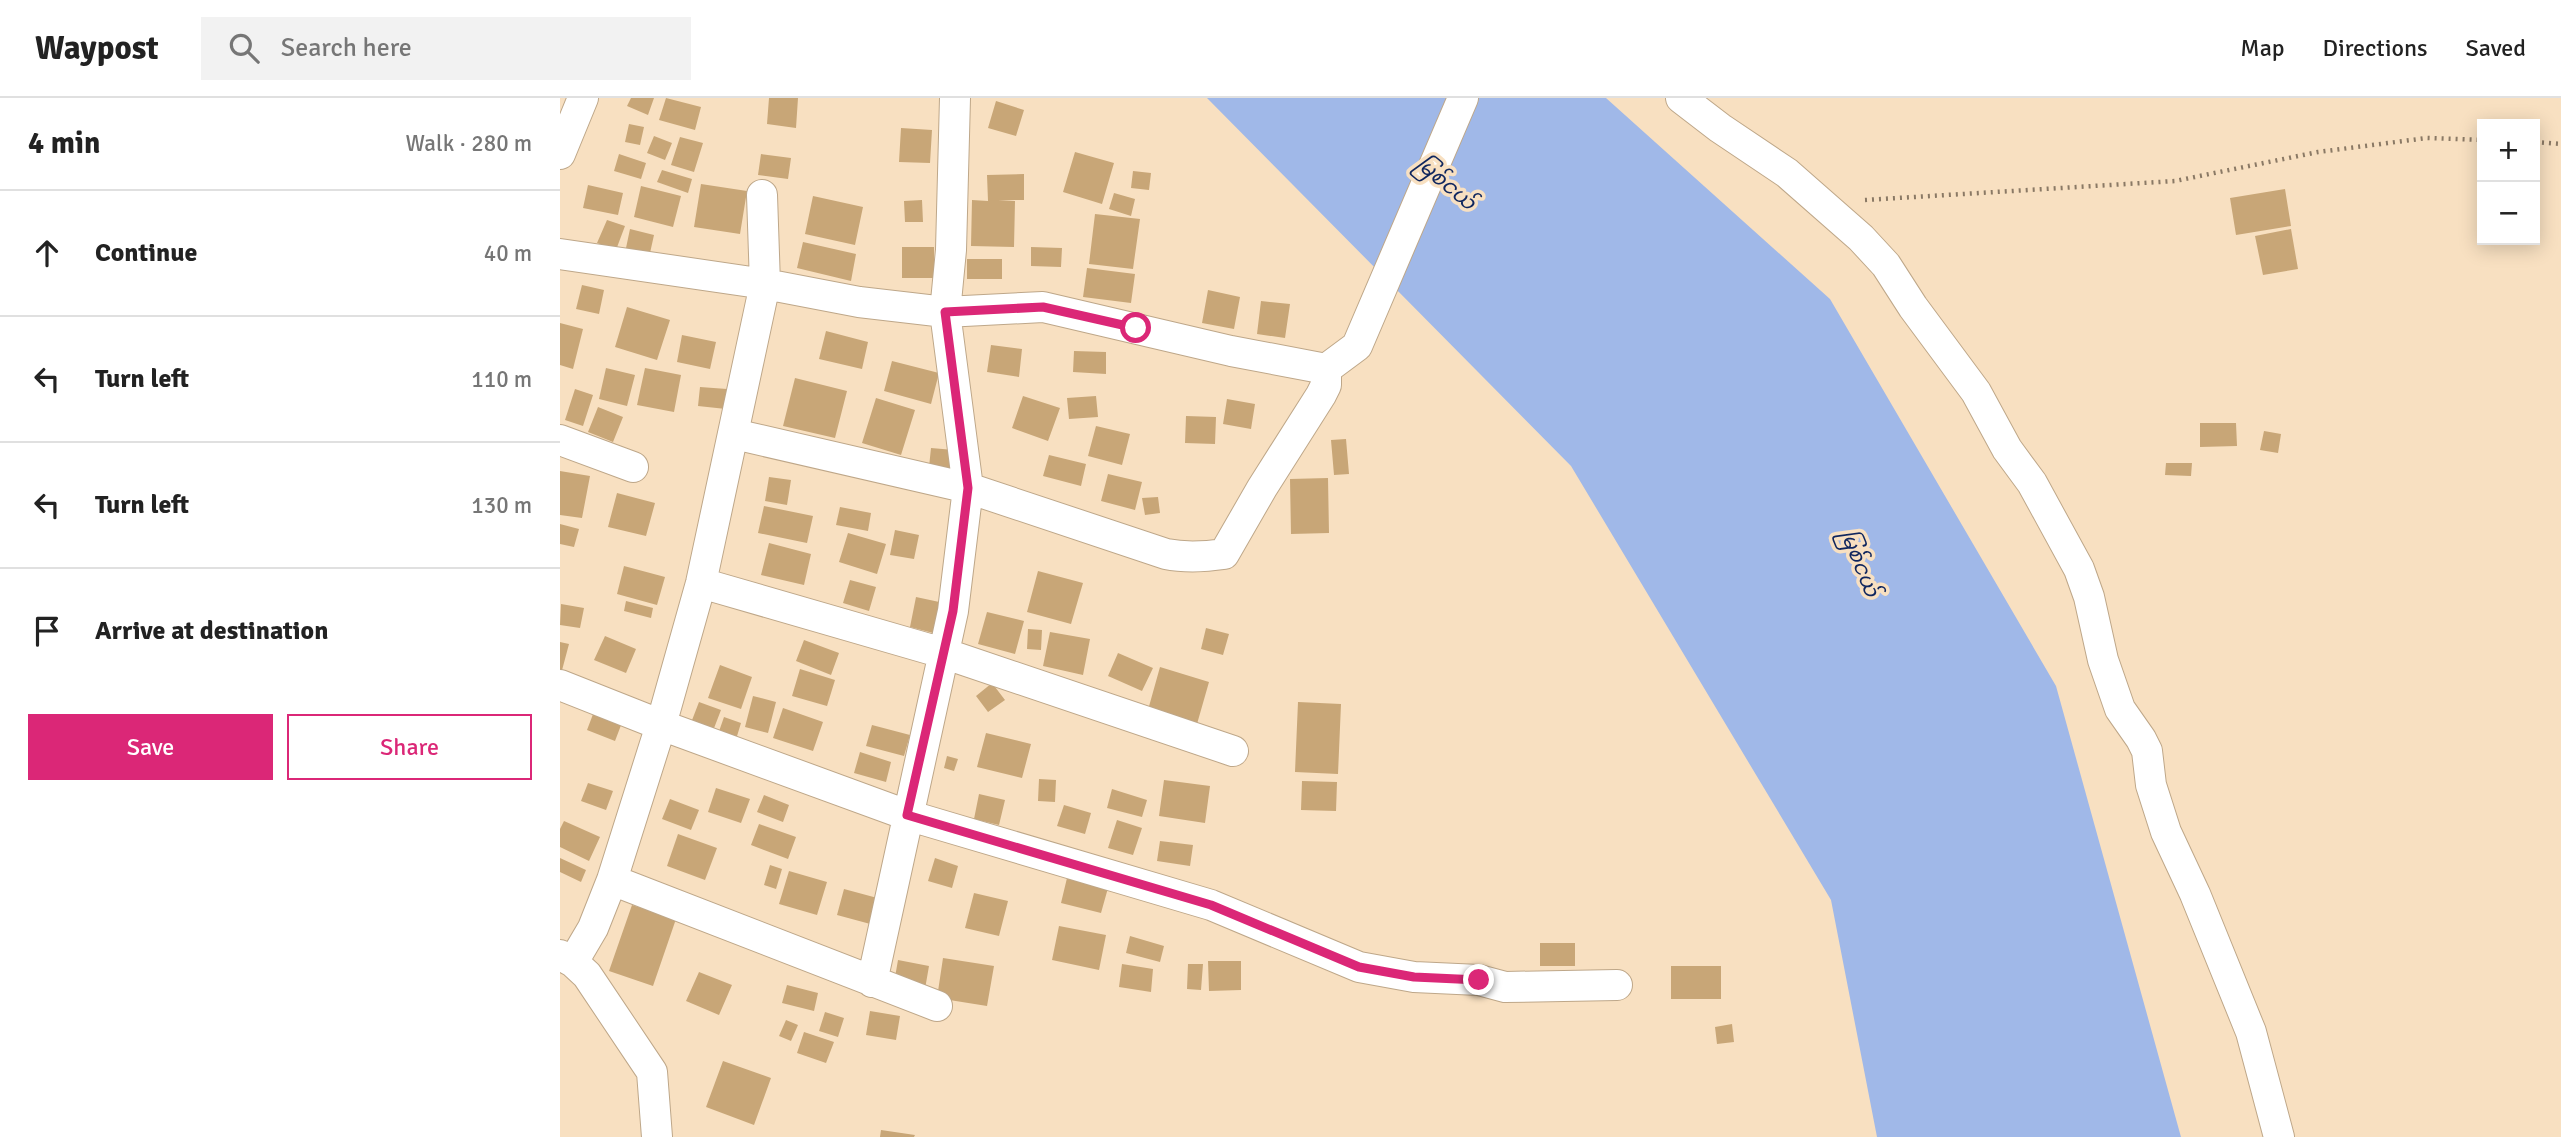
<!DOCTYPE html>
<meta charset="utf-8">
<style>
:root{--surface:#fff;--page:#f2f2f2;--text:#222;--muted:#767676;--line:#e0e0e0;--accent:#db2777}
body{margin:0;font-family:Signika,"Noto Sans Myanmar",sans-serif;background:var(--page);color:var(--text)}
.controls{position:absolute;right:21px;top:21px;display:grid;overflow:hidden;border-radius:0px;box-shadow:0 4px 18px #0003}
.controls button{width:63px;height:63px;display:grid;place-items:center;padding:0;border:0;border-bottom:2px solid var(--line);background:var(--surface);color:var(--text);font:35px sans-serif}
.stop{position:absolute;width:21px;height:21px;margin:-16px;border:5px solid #db2777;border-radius:50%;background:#fff}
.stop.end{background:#db2777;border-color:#fff;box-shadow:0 2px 7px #0008}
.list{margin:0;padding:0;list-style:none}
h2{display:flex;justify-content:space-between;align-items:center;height:91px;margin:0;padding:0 28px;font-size:30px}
h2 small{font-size:23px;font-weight:400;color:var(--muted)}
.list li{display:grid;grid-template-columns:46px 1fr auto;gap:21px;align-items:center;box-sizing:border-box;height:126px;padding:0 28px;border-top:2px solid var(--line)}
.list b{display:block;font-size:26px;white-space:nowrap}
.list em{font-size:23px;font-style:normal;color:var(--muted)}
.actions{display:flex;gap:14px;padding:21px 28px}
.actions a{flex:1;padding:16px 0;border:2px solid var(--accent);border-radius:0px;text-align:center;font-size:24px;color:var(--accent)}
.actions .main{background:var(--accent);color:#fff}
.icon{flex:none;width:38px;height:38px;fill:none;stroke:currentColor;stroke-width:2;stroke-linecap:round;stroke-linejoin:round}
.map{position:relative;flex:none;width:2001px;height:1039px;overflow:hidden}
header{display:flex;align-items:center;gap:42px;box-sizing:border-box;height:98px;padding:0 35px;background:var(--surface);border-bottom:2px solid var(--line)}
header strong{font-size:33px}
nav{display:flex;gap:38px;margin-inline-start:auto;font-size:24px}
.search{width:490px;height:63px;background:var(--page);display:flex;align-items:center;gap:18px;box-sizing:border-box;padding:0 24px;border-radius:0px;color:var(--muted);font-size:26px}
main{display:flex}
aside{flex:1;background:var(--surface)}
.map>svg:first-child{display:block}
.water{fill:#a0b8e8}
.building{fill:#c8a677}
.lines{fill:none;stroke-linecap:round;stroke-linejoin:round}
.street-casing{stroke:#bea789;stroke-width:32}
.path{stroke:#8a7965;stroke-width:4.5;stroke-dasharray:2 5;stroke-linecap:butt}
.street{stroke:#fff;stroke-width:30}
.route{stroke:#db2777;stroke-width:9}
.labels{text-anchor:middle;stroke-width:7;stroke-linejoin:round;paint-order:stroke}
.water-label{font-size:21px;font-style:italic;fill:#0f265e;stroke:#f8e0c1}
</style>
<header>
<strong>Waypost</strong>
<div class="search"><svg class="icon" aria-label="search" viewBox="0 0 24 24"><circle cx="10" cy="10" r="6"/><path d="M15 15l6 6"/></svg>Search here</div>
<nav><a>Map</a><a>Directions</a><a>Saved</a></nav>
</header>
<main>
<aside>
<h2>4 min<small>Walk · 280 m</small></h2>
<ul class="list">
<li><svg class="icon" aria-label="ahead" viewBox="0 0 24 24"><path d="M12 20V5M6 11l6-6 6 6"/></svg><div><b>Continue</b></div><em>40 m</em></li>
<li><svg class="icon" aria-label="left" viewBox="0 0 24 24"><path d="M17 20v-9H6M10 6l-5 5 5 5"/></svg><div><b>Turn left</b></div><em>110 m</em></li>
<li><svg class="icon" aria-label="left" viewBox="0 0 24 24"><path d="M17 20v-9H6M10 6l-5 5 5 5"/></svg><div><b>Turn left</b></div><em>130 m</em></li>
<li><svg class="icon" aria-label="arrive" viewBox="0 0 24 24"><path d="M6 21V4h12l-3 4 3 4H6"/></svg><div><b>Arrive at destination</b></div></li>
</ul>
<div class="actions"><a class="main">Save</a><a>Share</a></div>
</aside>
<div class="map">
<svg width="2001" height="1039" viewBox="0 0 2001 1039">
<rect width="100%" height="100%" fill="#f8e0c1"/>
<!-- water -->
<path class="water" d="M647,0H1046L1270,201L1496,588L1621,1039H1317L1271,802L1011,368Z"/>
<!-- building -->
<path class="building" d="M71,0H94L88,17L67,8Z
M106,0L141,9L135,32L99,22Z
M209,0H238L236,30L207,26Z
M436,3L464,12L456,38L428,30Z
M69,26L84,29L80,47L65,44Z
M341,30L372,32L370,65L339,64Z
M94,38L112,45L105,62L87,55Z
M120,39L143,45L134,74L111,67Z
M515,54L554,65L542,106L503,94Z
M59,56L86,65L81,81L54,73Z
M201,56L231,60L228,81L198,77Z
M102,72L132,81L128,95L97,84Z
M573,73L591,75L589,92L571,90Z
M464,76V102H438L455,103L454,149L411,148L412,102L428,103L427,77Z
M141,86L187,93L180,136L134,129Z
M28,87L63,95L58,117L23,110Z
M81,88L121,98L113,129L74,119Z
M1725,91L1731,128L1676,137L1670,100Z
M554,95L575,101L571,118L549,111Z
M253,98L303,109L295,147L245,136Z
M362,102L363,124H345L344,103Z
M535,116L580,121L573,171L529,166Z
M47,122L65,128L56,152L37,145Z
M70,131L94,137L90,155L66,150Z
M1731,131L1738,171L1703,177L1695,138Z
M243,144L296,156L291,183L237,170Z
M342,149H374V180H342Z
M471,149L502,150L501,169L471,168Z
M407,161H442V181H407Z
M527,170L575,176L571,205L523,199Z
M22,187L44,192L39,216L16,211Z
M648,192L680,199L674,231L642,225Z
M701,203L730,206L725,240L697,236Z
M67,209L110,222L97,262L55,249Z
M0,225L23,231L13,271L0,267Z
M266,233L308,244L302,271L259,261Z
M122,237L156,244L150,271L117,264Z
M431,247L462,251L459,279L427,274Z
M514,253L546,254V276L513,274Z
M332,263L379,275L371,306L324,293Z
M46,270L75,277L67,308L39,301Z
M85,270L121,277L114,314L77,307Z
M235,280L287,293L275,340L223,328Z
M140,289L167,291L166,311L138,308Z
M15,291L33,297L23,328L5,322Z
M463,298L500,310L488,343L452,330Z
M536,298L538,319L509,321L507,300Z
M316,300L355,312L341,357L302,345Z
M667,301L695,306L691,331L663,326Z
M38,309L63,319L53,344L28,334Z
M626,318L656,319L655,346L625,345Z
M1640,325H1676L1677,348L1640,349Z
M536,328L570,336L562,367L528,358Z
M1704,333L1721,336L1718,355L1700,352Z
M786,341L789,376L774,377L771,342Z
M371,350L394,352L393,371L369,369Z
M489,357L526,366L521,388L483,378Z
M1606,365H1632L1631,378L1605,377Z
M0,373L30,378L22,420L0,417Z
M548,376L582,384L575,412L541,403Z
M209,379L231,382L227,407L205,403Z
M768,380L769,435L731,436L730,381Z
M57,395L95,405L86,438L48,429Z
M598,399L600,415L585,417L582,400Z
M204,408L253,418L247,445L198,435Z
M280,409L311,415L308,433L276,427Z
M0,426L19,431L14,449L0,446Z
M335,432L359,437L354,461L330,457Z
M288,435L326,446L317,476L279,464Z
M209,445L251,456L244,487L201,477Z
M64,468L105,479L97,507L57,496Z
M478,473L523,485L511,526L467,514Z
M290,482L316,489L309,513L283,505Z
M356,499L384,505L377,536L350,529Z
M66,503L93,510L91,520L64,513Z
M1,506L24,510L20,530L0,527Z
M427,514L464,523L455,556L418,546Z
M646,530L669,536L663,557L641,551Z
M468,531L482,532L481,552L467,551Z
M490,534L530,541L523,577L483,568Z
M45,538L76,551L66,575L34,562Z
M244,542L279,555L271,577L236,563Z
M0,544L9,546L1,576L0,575Z
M558,555L593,570L582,593L548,578Z
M160,567L192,579L181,611L148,600Z
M600,569L649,584L637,626L588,612Z
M240,571L275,582L267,608L232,598Z
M432,585L445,602L428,614L416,598Z
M193,598L216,604L208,635L185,629Z
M139,604L161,612L151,638L129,630Z
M738,604L781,606L778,676L735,674Z
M223,610L263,624L253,653L213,640Z
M35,611L63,622L55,643L27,632Z
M164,619L181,625L174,648L156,642Z
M312,627L350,637L344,658L306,648Z
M426,635L471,646L462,680L417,669Z
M300,654L331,664L326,684L294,675Z
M387,658L398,661L394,673L384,670Z
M479,681L496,682L495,704L478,703Z
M604,682L650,688L645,725L599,718Z
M742,683L777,684L776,713L741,712Z
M28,685L53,693L46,712L21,703Z
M156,690L190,701L181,725L148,714Z
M552,691L587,702L582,719L547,710Z
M419,696L445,702L439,727L414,721Z
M204,697L229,707L223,724L197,714Z
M110,701L139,712L131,732L102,721Z
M504,707L531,715L525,736L497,728Z
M557,722L582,730L573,757L548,750Z
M4,723L40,739L29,763L0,749V731Z
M199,726L236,739L228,761L191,747Z
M118,736L157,750L145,782L107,768Z
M600,743L633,747L630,768L597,763Z
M0,760L26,772L21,784L0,774Z
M375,760L398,768L392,790L368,783Z
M210,767L222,771L216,791L204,787Z
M229,773L267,784L257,817L219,806Z
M507,780L548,790L541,815L501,805Z
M284,791L321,801L314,827L277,817Z
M414,795L448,803L439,838L405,830Z
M72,807L116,821L93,888L49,873Z
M499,828L546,837L539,872L492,862Z
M570,838L604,848L600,864L566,855Z
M980,845H1015V868H980Z
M383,860L434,868L427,908L377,900Z
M338,862L369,868L365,891L334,885Z
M648,863H681V892L649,893Z
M562,866L593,871L591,894L559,889Z
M628,866H643L641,892L627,891Z
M1111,868H1161V901H1111Z
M139,874L172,887L159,917L126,903Z
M227,887L258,895L254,913L222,905Z
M310,913L340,918L336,942L306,937Z
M265,914L284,920L278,939L259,933Z
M226,922L238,927L231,943L219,938Z
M1172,926L1174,944L1157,946L1155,929Z
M244,934L274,944L266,965L237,955Z
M163,963L211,980L194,1027L146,1009Z
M321,1032L355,1037L354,1039H320Z"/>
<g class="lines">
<!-- street casing -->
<g class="street-casing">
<path id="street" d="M1121,0L1160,30L1227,75L1301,140L1326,167L1353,209L1416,294L1447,351L1472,385L1519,471L1529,499L1543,562L1560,611L1581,641L1587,653L1591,687L1606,734L1635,796L1691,934L1719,1039
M0,56L23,0
M0,156L205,186L299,204L385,214L483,209L671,253L766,271L797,248L903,0
M174,336L408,390L606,456C626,460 643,459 664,456L702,390L761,297L766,287V271
M0,342L73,369
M141,485L383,555L673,653
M0,587L101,627L347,717L651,807L799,869L854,879L919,882L945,889L1057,887
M52,782L377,908
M0,857L13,864L27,877L92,974L97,1039
M13,864L33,830L52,782L101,627L141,485L205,186L202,97
M312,884L393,513L408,390L385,214L391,152L395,0"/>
</g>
<!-- path -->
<path class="path" d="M1975,44L2001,46
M1305,102L1615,83L1758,54L1867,40L1922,42"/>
<!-- street -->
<use href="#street" class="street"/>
</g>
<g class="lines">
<!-- route -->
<path class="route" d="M576,230L483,209L385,214L408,390L393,513L347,717L651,807L799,869L854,879L919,882"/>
</g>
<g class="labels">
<!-- water labels -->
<g class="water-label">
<text transform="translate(886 85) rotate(40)" y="7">မြစ်ငယ်</text>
<text transform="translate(1300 465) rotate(68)" y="7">မြစ်ငယ်</text>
</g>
</g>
</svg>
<div class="controls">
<button>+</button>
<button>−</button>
</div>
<div class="stop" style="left:576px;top:230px"></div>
<div class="stop end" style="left:919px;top:882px"></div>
</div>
</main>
